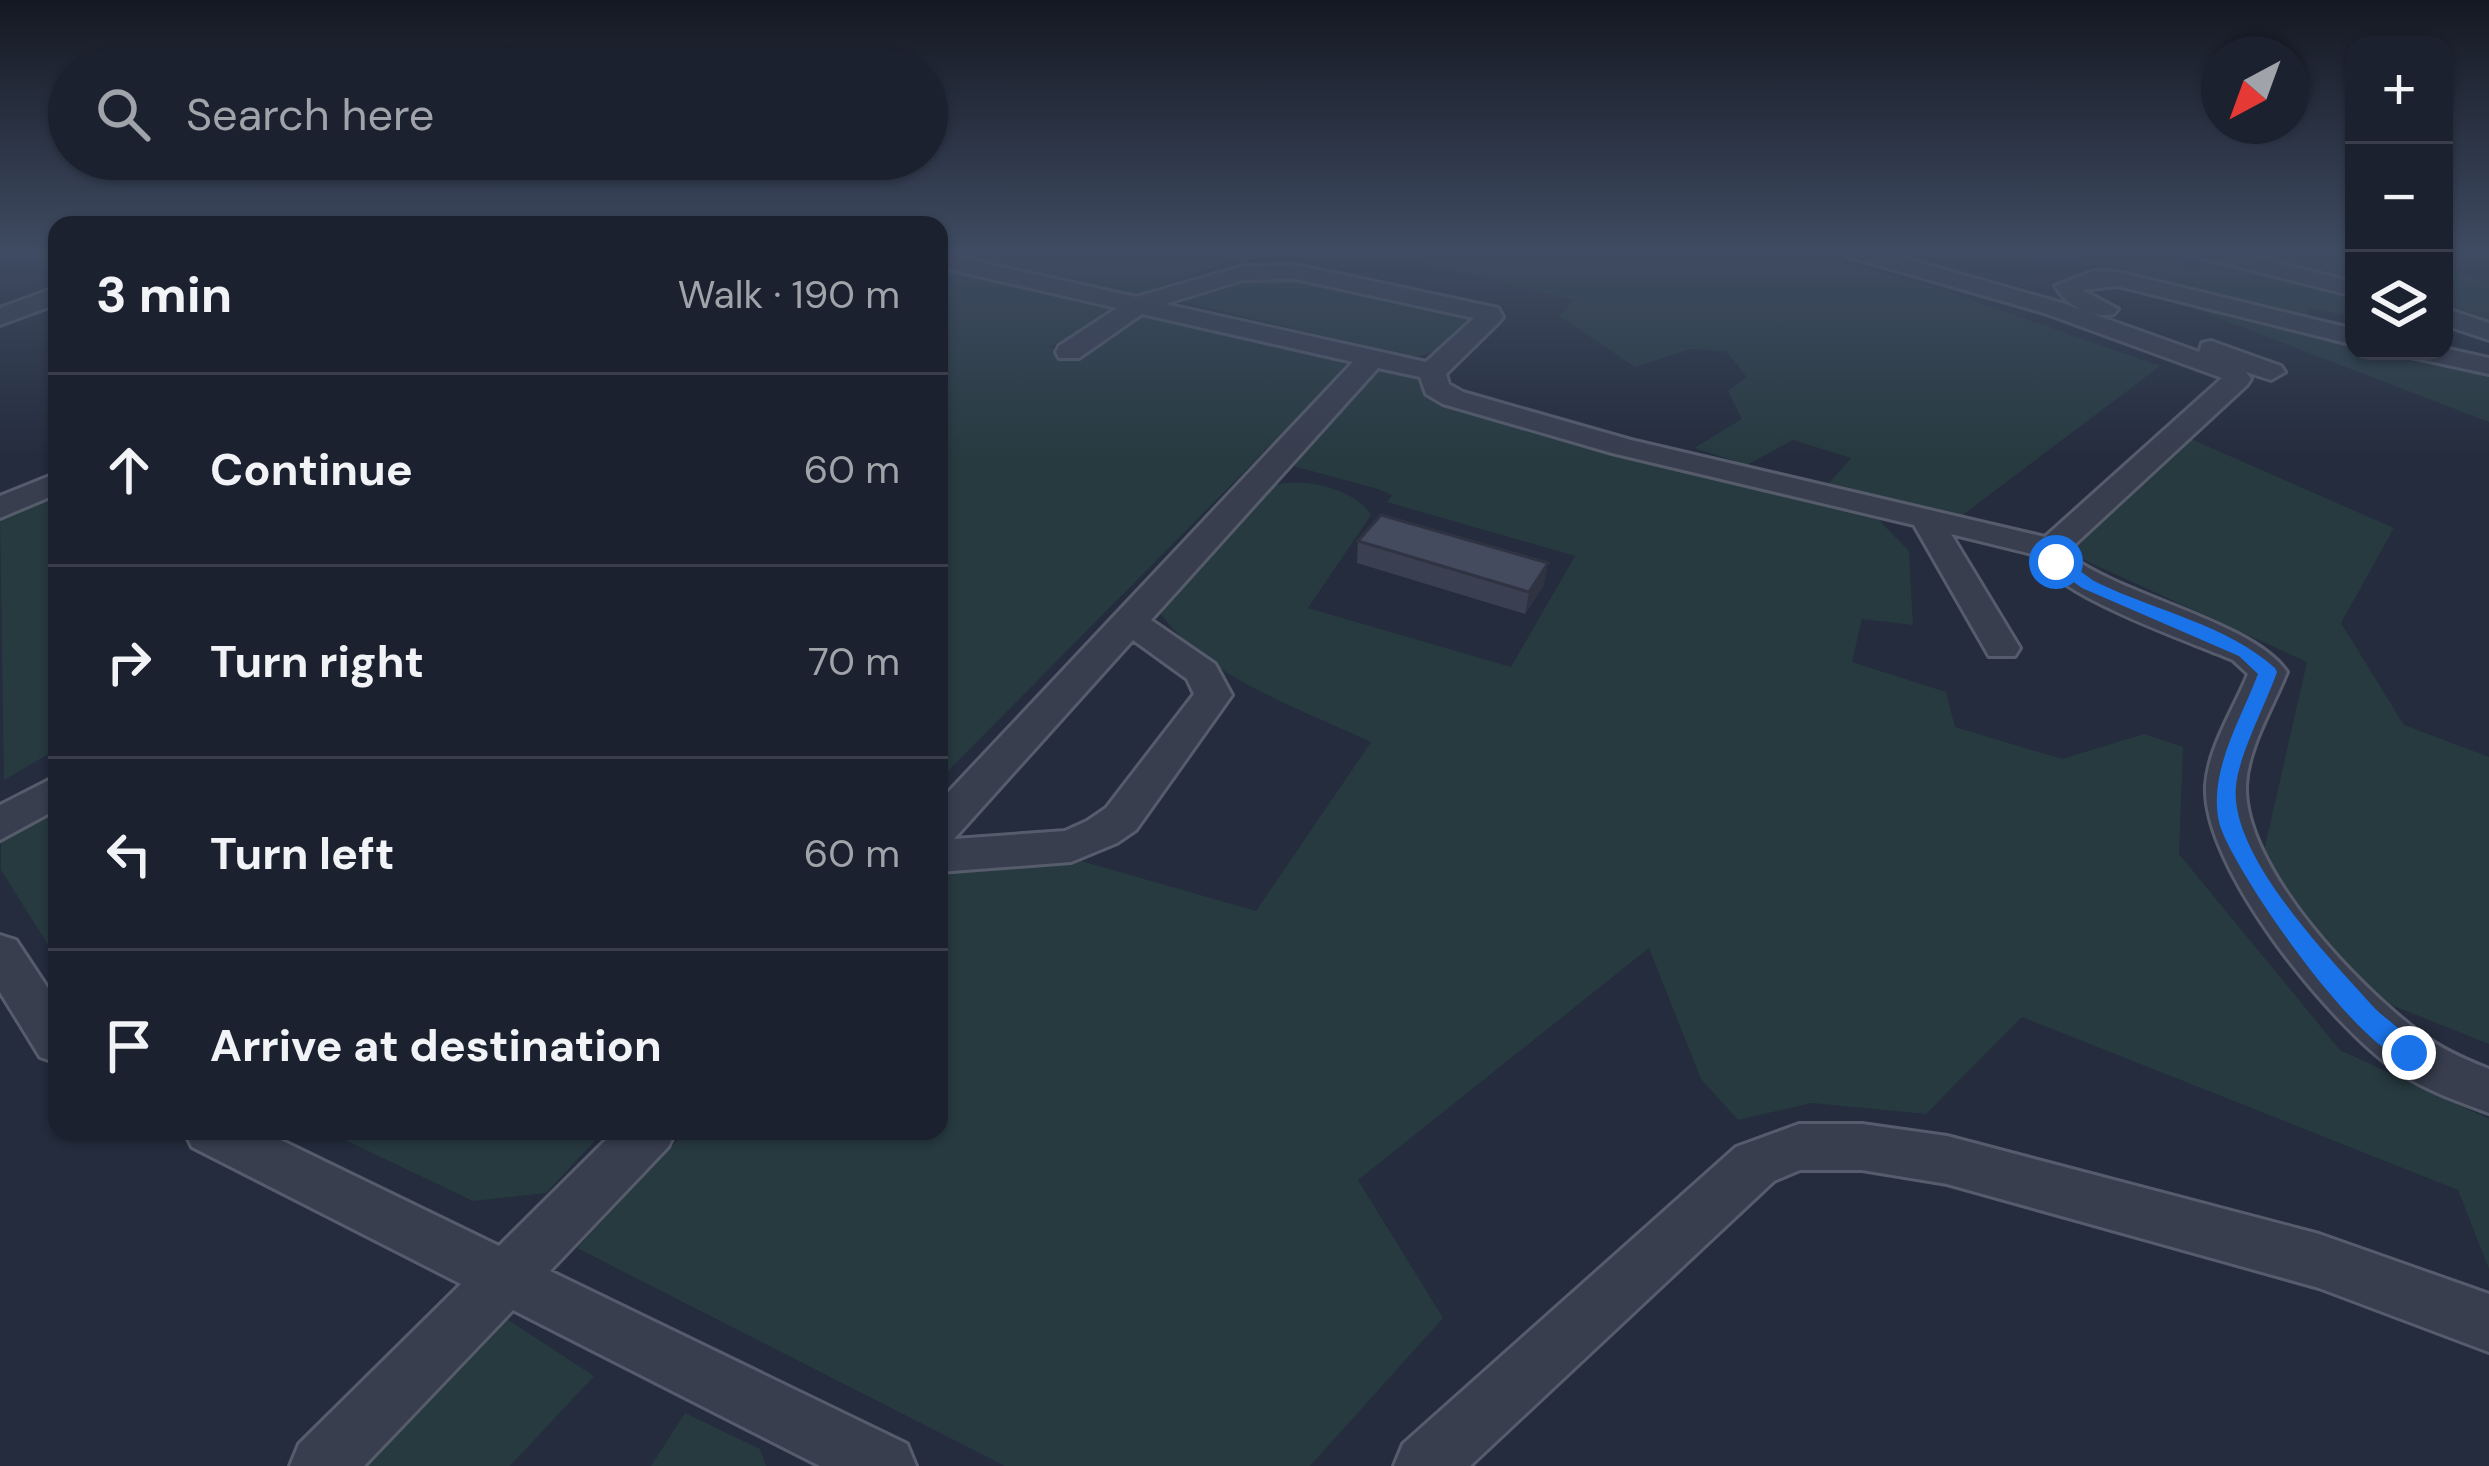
<!DOCTYPE html>
<meta charset="utf-8">
<style>
:root{--surface:#1b212e;--page:#282e3a;--text:#f1f3f6;--muted:#a0a3aa;--line:#393e4a}
body{margin:0;font-family:"DM Sans",sans-serif;background:var(--page);color:var(--text)}
.controls{position:absolute;right:36px;top:36px;display:grid;overflow:hidden;border-radius:24px;box-shadow:0 3px 9px #0004}
.controls button{width:108px;height:108px;display:grid;place-items:center;padding:0;border:0;border-bottom:3px solid var(--line);background:var(--surface);color:var(--text);font:60px sans-serif}
.compass{position:absolute;left:2201px;top:36px;width:108px;height:108px;border-radius:50%;background:var(--surface);box-shadow:0 3px 9px #0004;rotate:221deg}
.stop{position:absolute;width:36px;height:36px;margin:-27px;border:9px solid #1a73e8;border-radius:50%;background:#fff}
.stop.end{background:#1a73e8;border-color:#fff;box-shadow:0 3px 12px #0008}
.list{margin:0;padding:0;list-style:none}
h2{display:flex;justify-content:space-between;align-items:center;height:156px;margin:0;padding:0 48px;font-size:51px}
h2 small{font-size:39px;font-weight:400;color:var(--muted)}
.list li{display:grid;grid-template-columns:78px 1fr auto;gap:36px;align-items:center;box-sizing:border-box;height:192px;padding:0 48px;border-top:3px solid var(--line)}
.list b{display:block;font-size:45px;white-space:nowrap}
.list em{font-size:39px;font-style:normal;color:var(--muted)}
.icon{flex:none;width:66px;height:66px;fill:none;stroke:currentColor;stroke-width:2;stroke-linecap:round;stroke-linejoin:round}
.map{position:relative;flex:none;width:2489px;height:1466px;overflow:hidden}
.search{position:absolute;background:var(--surface);box-shadow:0 3px 9px #0004;left:48px;top:48px;width:900px;height:132px;display:flex;align-items:center;gap:30px;box-sizing:border-box;padding:0 42px;border-radius:66px;color:var(--muted);font-size:45px}
.panel{position:absolute;background:var(--surface);box-shadow:0 3px 9px #0004;left:48px;top:216px;width:900px;height:924px;border-radius:24px}
.map>svg:first-child{display:block}
.green{fill:#273a40}
.lines{fill:none;stroke-linecap:round;stroke-linejoin:round}
.minor-casing{stroke:#565c6c;stroke-width:6}
.minor{fill:#383e4e;fill-rule:evenodd}
.wall{fill:#3a4052}
.shaded-wall{fill:#303442}
.building{fill:#444b5f;stroke:#303442;stroke-width:3}
.route{fill:#1a73e8}
</style>
<div class="map">
<svg width="2489" height="1466" viewBox="0 0 2489 1466">
<rect width="100%" height="100%" fill="#242c3d"/>
<!-- green -->
<path class="green" d="M957,251H1264L1250,261L1227,263L1133,295L952,254Z
M1371,251H1801L1937,288L2160,366L1960,517L1829,483L1851,458L1793,440L1747,465L1694,448L1742,419L1728,391L1747,377L1726,351L1691,349L1635,367L1559,316L1574,300Z
M2092,251H2126L2196,267L2210,256L2354,292V317L2309,308L2306,317L2083,262Z
M2240,251H2354V281Z
M939,268L1111,302L1116,308L1077,337L1048,347L1087,357L1094,343L1135,312L1346,357L1351,364L939,780Z
M2444,269L2489,282V323L2444,306Z
M1294,273L1473,316C1455,342 1442,353 1410,357L1171,299L1253,276Z
M2161,296L2354,341V351H2398L2489,372V422Z
M1391,366C1416,376 1435,394 1459,408L1873,514L1909,551L1913,625L1862,619L1852,662L1946,692L1955,727L2062,759L2144,734L2183,747L2179,854L2340,1050L2489,1119V1269L2458,1190L2022,1017L1926,1114L1812,1103L1738,1120L1701,1079L1649,948L1358,1180L1443,1318L1310,1466H1005L577,1248L686,1131H939V861L1064,856L1256,911L1371,742C1300,708 1208,679 1160,613L1276,485C1303,477 1356,489 1371,515L1308,608L1511,667L1575,556L1387,502L1392,495L1378,489L1293,466L1379,370Z
M2191,439L2394,528L2341,623L2404,725L2489,757V1044L2354,990L2263,855L2307,662L2069,553Z
M57,491V749L4,780L0,518Z
M57,802V959L1,870V836Z
M326,1131H604L546,1193L473,1201Z
M507,1319L594,1376L510,1466H352Z
M685,1413L760,1449L766,1466H651Z"/>
<g class="lines">
<!-- minor casing -->
<g class="minor-casing">
<path id="minor" d="M1842,251H1879L2062,303L2199,352L2202,343L2211,341L2281,366L2285,372L2271,380L2246,372L2251,379L2247,385L2073,546V558C2127,597 2254,623 2287,672C2273,707 2248,747 2246,785C2243,868 2360,989 2423,1035C2443,1050 2466,1060 2489,1069V1113C2457,1101 2425,1090 2397,1071C2331,1026 2202,868 2206,786C2208,748 2234,709 2248,674L2233,660C2196,644 2045,592 2040,556L1951,534L2020,648L2015,656H1989L1914,525L1612,453L1443,404L1426,394L1420,377L1378,368L1151,620L1215,664L1232,695L1136,830L1117,843L1071,862L939,872V802L1353,362L1142,314L1079,358H1059L1056,352L1059,346L1117,308L939,267V253L1136,297L1243,266L1296,265L1498,308L1503,317L1499,322L1446,374L1449,384L1463,392L1631,440L2045,537L2222,378L2044,313L1846,256ZM1296,279L1474,318L1426,362L1165,304L1243,280ZM1133,640L1187,679L1194,694L1106,808L1087,821L1065,831L954,839Z
M2191,251H2230L2354,282V296L2195,256Z
M2094,271L2118,272L2354,329V345L2118,286L2082,290L2118,309L2114,314C2091,319 2066,305 2055,286Z
M57,287V304L0,325V308Z
M2444,308L2489,323V340L2444,325Z
M2444,348L2489,358V374L2411,357L2407,351Z
M57,473V494L0,518V496Z
M57,776V809L0,840V805Z
M0,935L16,940L57,1002V1063L40,1057L0,992Z
M1799,1124H1862L1947,1136L2319,1234L2489,1294V1352L2319,1288L1947,1184L1862,1170H1800L1774,1181L1470,1466H1394L1403,1444L1736,1147Z
M184,1131H262L499,1246L615,1131H676L668,1147L550,1271L907,1444L916,1466H820L513,1310L364,1466H290L299,1444L461,1284L192,1147Z"/>
</g>
<!-- minor -->
<use href="#minor" class="minor"/>
</g>
<!-- wall -->
<path class="wall" d="M1358,541L1544,585L1525,614L1357,563Z"/>
<!-- shaded-wall -->
<path class="shaded-wall" d="M1548,563L1544,585L1525,614L1529,592Z"/>
<!-- building -->
<path class="building" d="M1381,515L1548,563L1529,592L1358,541Z"/>
<!-- sky -->
<linearGradient id="sky" x2="0" y2="1"><stop stop-color="#141822"/><stop offset="0.55" stop-color="#3f4b62"/><stop offset="1" stop-color="#3f4b62" stop-opacity="0"/></linearGradient>
<rect width="2489" height="456" fill="url(#sky)"/>
<!-- route -->
<path class="route" d="M2050,558C2069,557 2082,575 2098,583C2156,611 2227,625 2275,668L2277,672C2266,704 2239,754 2236,786C2229,854 2326,954 2369,1002C2384,1020 2410,1033 2422,1053L2418,1061C2374,1076 2229,866 2219,822C2208,772 2241,719 2258,674L2239,656L2082,588L2050,565Z"/>
</svg>
<div class="controls">
<button>+</button>
<button>−</button>
<button><svg class="icon" aria-label="layers" viewBox="0 0 24 24"><path d="M12 4l9 5-9 5-9-5zM3 14l9 5 9-5"/></svg></button>
</div>
<svg class="compass" viewBox="-18 -18 36 36"><path d="M0-13l5 13h-10z" fill="#e53935"/><path d="M0 13l5-13h-10z" fill="#a0a3aa"/></svg>
<div class="stop" style="left:2056px;top:562px"></div>
<div class="stop end" style="left:2409px;top:1053px"></div>
<div class="search"><svg class="icon" aria-label="search" viewBox="0 0 24 24"><circle cx="10" cy="10" r="6"/><path d="M15 15l6 6"/></svg>Search here</div>
<section class="panel">
<h2>3 min<small>Walk · 190 m</small></h2>
<ul class="list">
<li><svg class="icon" aria-label="ahead" viewBox="0 0 24 24"><path d="M12 20V5M6 11l6-6 6 6"/></svg><div><b>Continue</b></div><em>60 m</em></li>
<li><svg class="icon" aria-label="right" viewBox="0 0 24 24"><path d="M7 20v-9h11M14 6l5 5-5 5"/></svg><div><b>Turn right</b></div><em>70 m</em></li>
<li><svg class="icon" aria-label="left" viewBox="0 0 24 24"><path d="M17 20v-9H6M10 6l-5 5 5 5"/></svg><div><b>Turn left</b></div><em>60 m</em></li>
<li><svg class="icon" aria-label="arrive" viewBox="0 0 24 24"><path d="M6 21V4h12l-3 4 3 4H6"/></svg><div><b>Arrive at destination</b></div></li>
</ul>
</section>
</div>
